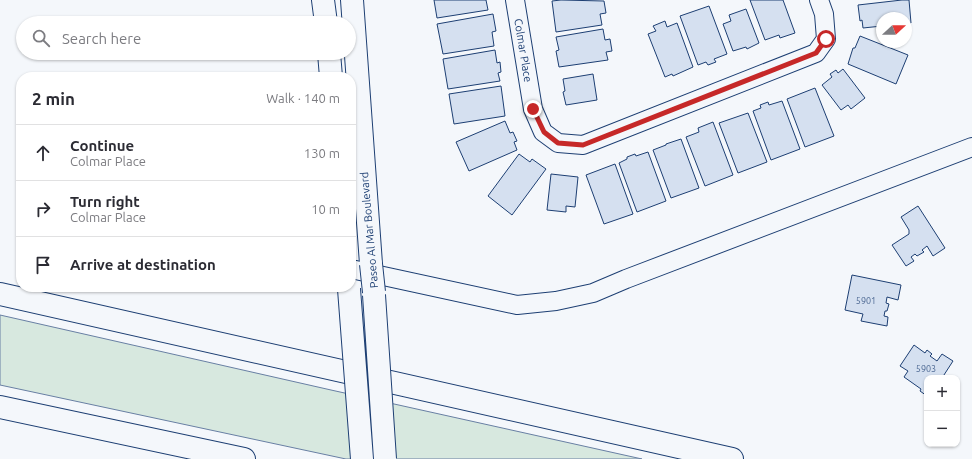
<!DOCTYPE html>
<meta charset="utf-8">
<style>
:root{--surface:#fff;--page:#f7f7f7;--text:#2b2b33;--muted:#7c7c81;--line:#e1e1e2}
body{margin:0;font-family:Ubuntu,sans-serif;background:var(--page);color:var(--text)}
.controls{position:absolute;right:12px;bottom:12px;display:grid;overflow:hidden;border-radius:8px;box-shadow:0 1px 3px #0004}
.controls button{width:36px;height:36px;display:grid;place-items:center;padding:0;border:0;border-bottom:1px solid var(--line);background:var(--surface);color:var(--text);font:20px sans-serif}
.compass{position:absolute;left:876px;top:12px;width:36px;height:36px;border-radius:50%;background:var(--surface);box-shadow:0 1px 3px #0004;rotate:69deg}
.stop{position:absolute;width:12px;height:12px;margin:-9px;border:3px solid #c62828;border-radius:50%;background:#fff}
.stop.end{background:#c62828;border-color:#fff;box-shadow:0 1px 4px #0008}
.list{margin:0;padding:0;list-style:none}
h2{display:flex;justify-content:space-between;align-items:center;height:52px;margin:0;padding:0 16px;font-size:17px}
h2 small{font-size:13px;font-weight:400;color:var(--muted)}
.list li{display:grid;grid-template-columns:26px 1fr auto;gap:12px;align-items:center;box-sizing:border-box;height:56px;padding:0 16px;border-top:1px solid var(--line)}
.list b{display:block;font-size:15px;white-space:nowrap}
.list p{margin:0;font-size:13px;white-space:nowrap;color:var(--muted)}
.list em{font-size:13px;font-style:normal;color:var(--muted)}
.icon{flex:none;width:22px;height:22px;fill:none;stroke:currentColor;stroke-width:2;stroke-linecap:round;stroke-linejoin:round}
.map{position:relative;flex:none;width:972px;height:459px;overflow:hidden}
.search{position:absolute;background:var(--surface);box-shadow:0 1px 3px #0004;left:16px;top:16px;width:340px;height:44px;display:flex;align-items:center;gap:10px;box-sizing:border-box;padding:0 14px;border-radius:22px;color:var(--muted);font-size:15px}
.panel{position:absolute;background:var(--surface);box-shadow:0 1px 3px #0004;left:16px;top:72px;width:340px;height:220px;border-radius:16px}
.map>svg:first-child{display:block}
.green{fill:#d7e8df;stroke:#687fa3}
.building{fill:#d5e0f0;stroke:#1d3f73}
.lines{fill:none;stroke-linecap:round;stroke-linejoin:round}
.minor-casing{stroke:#1d3f73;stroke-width:20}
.major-casing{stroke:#1d3f73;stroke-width:24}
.highway-casing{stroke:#1d3f73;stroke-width:24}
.minor{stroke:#f4f7fb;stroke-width:18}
.major{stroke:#f4f7fb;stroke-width:22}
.highway{stroke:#f4f7fb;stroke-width:22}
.major-bridge-casing{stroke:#1d3f73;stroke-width:24;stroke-linecap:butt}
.major-bridge{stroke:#f4f7fb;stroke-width:22}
.route{stroke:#c62828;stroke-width:5}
.labels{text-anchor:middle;stroke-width:3;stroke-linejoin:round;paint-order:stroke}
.number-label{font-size:9px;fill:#4b6792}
.street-label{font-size:11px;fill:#1d3f73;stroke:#f4f7fb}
</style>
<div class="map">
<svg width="972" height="459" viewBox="0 0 972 459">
<rect width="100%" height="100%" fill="#f4f7fb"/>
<!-- green -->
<path class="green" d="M0,315L331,390L642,459H346L0,385Z"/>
<!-- building -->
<path class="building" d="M434,0H486L488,10L437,18Z
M561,0L604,1L606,13L600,14L602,25L556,32L552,1Z
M750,0H783L795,33L780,38L779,35L765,40Z
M902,0H909L911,23H906V18H882V26L863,28L862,20L860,21L858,5Z
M709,6L727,54L714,59L716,62L708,65L706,62L698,65L680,16Z
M746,9L759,43L747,49L746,47L733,51L723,24L731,21L729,15Z
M493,14L496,31L492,32L494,46L443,54L437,24Z
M665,21L667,27L677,23L693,67L673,76L672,74L665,77L648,34L656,31L653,26Z
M603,29L605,40L610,39L612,51L606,52L608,60L559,67L556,51L559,50L556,37Z
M860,36L908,55L896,84L848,64L853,48H855Z
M495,50L497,63L500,62L501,72L498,73L500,81L448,89L443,59Z
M843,69L865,98L851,109L848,105L841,110L822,85L832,77L830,74L836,70L838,73Z
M593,74L597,100L566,105L563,92L565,91L563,79Z
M501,86L505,116L454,124L449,94Z
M815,88L834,136L805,147L787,99Z
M782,101L800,149L771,160L753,111L761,108L760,105L768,102L769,105Z
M748,113L767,162L738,173L719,123Z
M505,121L510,133L513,132L517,141L514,142L517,150L469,171L456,142Z
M713,122L733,175L705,186L686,137L699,132L698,128Z
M681,139L699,188L671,198L653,150L666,145V144Z
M648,152L666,201L637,212L619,163L627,159V157L635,154L636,156Z
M519,154L530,162L532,159L546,169L512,215L488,196Z
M615,164L633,214L604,224L586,175Z
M551,174L578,177L575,207L566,206V212L547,210Z
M918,206L945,248L933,256L927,246L922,250L924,252L917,256L915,254L911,257L914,261L906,266L892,245L909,234V230L901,217Z
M852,275L901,285L898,300L887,297L886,303L889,304L887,311H885L884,316L888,317L887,326L861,321L863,314L845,310Z
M914,345L925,353L927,350L932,354L930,356L937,361L942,354L953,361L942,378H927V396L920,391L921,389L904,377L908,371L900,366Z"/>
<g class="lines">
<!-- minor casing -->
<g class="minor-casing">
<g id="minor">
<path id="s1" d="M515,0L533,109L543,132L558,143L583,145L816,53L826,39L824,14L819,0"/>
<path d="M351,269L517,305L556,301L593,293L626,279L972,147"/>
</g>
</g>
<!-- major casing -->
<g class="major-casing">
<path id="major" d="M323,0L326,23
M352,0L371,264
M329,53L331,77"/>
</g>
<!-- highway casing -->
<g class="highway-casing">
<path id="highway" d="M0,294L732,459
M0,407L244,459"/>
</g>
<!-- minor -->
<use href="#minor" class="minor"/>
<!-- major -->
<use href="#major" class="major"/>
<!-- highway -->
<use href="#highway" class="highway"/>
<!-- major-bridge casing -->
<g class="major-bridge-casing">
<path id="major-bridge" d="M371,264L374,292
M349,289L362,459
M374,295L385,459"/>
</g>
<!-- major-bridge -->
<use href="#major-bridge" class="major-bridge"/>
</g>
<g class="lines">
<!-- route -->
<path class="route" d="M533,109L544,132L558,143L583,145L816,53L826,39"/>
</g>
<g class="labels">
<!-- number labels -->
<g class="number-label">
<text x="866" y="304">5901</text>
<text x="926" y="372">5903</text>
</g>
<!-- street labels -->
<g class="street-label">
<text dy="4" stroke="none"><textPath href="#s1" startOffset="51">Colmar Place</textPath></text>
<text transform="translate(369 230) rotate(-95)" y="4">Paseo Al Mar Boulevard</text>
</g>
</g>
</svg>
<div class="controls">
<button>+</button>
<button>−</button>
</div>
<svg class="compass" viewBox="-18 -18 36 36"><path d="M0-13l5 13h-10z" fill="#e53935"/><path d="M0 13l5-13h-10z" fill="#7c7c81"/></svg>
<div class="stop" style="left:826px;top:39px"></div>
<div class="stop end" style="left:533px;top:109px"></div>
<div class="search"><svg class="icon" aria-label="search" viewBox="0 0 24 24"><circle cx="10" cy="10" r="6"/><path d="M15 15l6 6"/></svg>Search here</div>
<section class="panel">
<h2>2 min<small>Walk · 140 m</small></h2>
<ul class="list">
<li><svg class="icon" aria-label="ahead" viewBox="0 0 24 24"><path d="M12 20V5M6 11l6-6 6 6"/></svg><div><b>Continue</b><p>Colmar Place</p></div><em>130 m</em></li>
<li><svg class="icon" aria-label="right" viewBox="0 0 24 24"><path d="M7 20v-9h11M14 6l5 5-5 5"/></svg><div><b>Turn right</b><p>Colmar Place</p></div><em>10 m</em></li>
<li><svg class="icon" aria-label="arrive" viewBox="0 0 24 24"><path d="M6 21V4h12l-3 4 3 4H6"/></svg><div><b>Arrive at destination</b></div></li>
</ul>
</section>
</div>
